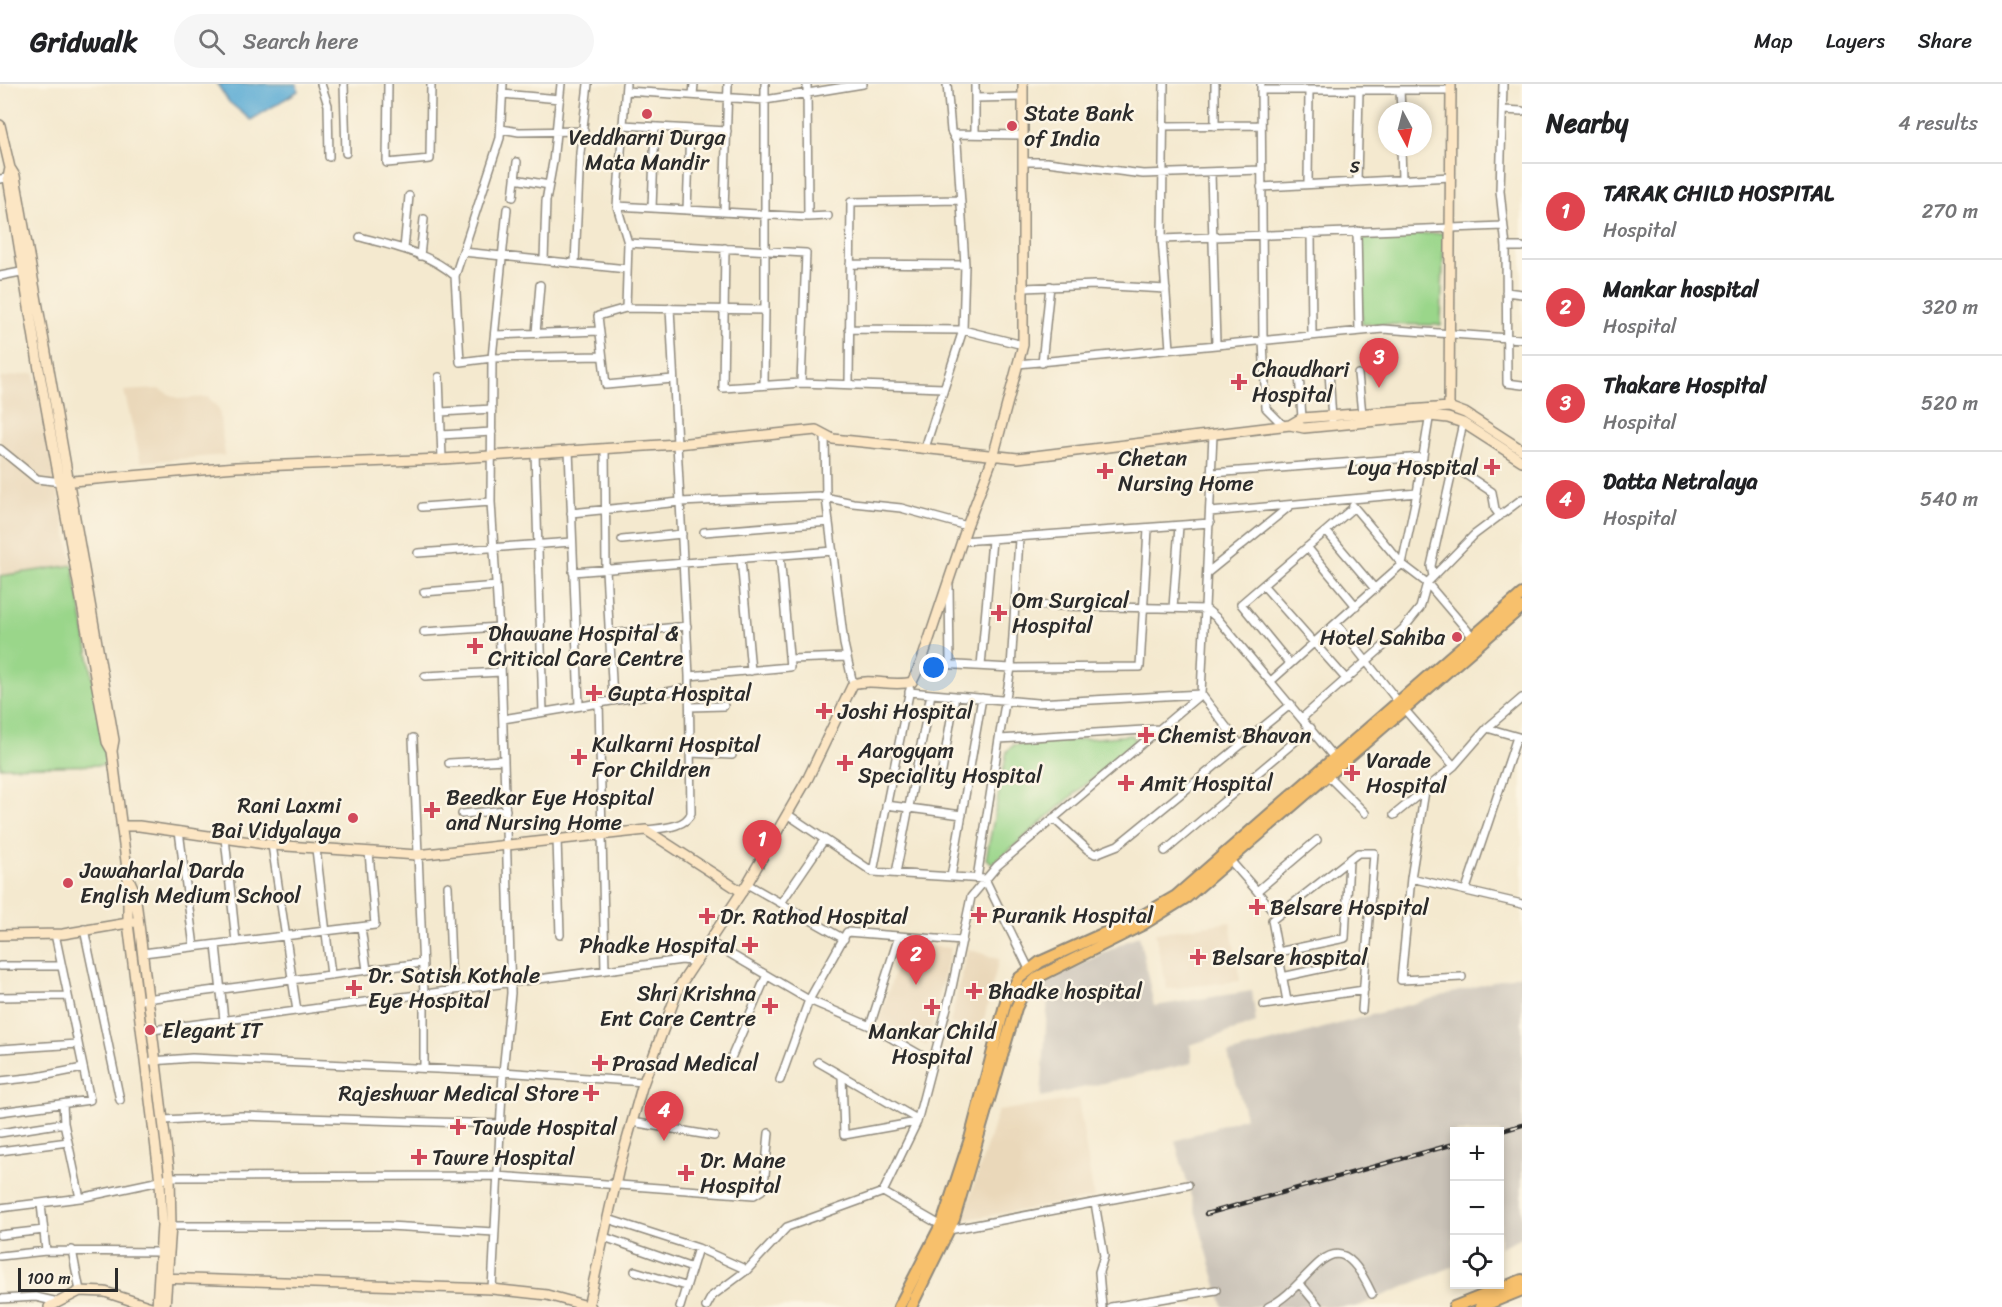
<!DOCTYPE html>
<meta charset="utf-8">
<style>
:root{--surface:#fff;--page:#f6f6f6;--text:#202124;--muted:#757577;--line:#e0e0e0;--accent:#db2777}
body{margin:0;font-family:Sriracha,sans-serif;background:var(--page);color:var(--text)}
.controls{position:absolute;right:18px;bottom:18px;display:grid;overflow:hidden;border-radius:0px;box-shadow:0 3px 9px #0003}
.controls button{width:54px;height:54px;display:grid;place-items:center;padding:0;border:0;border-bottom:2px solid var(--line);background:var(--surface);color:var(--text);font:30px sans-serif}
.compass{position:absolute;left:1378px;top:18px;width:54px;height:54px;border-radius:50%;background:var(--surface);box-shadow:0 3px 9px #0003;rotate:173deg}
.scale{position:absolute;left:18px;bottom:15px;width:100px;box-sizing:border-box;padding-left:6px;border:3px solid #2b2b2b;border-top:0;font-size:16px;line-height:21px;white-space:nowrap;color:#2b2b2b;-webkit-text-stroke:4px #fcf5e5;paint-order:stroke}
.you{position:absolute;left:934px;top:584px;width:21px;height:21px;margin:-15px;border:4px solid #fff;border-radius:50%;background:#1a73e8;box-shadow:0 0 0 9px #1a73e833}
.badge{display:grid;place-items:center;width:39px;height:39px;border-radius:50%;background:var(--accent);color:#fff;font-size:20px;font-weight:700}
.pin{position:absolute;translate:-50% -50px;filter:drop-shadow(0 2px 3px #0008)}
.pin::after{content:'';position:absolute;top:32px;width:21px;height:18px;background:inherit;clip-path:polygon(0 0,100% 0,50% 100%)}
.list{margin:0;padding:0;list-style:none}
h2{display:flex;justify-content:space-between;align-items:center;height:78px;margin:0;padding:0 24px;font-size:26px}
h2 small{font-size:20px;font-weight:400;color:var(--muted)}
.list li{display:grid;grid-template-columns:39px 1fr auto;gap:18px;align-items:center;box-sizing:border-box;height:96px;padding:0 24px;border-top:2px solid var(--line)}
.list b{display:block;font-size:22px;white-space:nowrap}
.list p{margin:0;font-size:20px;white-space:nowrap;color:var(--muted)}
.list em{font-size:20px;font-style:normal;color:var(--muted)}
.icon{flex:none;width:33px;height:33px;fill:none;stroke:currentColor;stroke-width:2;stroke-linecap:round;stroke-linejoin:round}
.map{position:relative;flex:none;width:1522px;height:1223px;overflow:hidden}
header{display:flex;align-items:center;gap:36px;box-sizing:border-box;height:84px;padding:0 30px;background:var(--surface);border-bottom:2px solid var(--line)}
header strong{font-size:28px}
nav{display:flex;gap:33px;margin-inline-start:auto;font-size:21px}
.search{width:420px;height:54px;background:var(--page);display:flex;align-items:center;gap:15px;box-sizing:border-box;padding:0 21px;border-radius:33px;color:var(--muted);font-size:22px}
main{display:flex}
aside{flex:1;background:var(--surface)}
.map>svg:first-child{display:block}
.built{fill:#ead8ba}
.industrial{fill:#cac3b8}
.green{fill:#9ad68a;stroke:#62805a;stroke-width:1.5}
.water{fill:#59aad4;stroke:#426a80;stroke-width:1.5}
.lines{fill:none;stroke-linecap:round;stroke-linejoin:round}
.street-casing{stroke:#908a7d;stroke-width:10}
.secondary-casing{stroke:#908a7d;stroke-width:12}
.primary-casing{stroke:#908a7d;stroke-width:14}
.street{stroke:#fff;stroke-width:7}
.secondary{stroke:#fce6c4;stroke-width:9}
.primary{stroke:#f7c06c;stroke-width:10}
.rail-casing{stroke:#2b2b2b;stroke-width:4.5}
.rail{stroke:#fcf5e5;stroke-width:2;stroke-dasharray:7;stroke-linecap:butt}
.poi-dot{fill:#d1495b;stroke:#fcf5e5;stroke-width:2}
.labels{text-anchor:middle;stroke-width:5;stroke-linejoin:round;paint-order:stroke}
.poi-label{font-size:22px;fill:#2b2b2b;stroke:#fcf5e5;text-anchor:start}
.street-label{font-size:22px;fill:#2b2b2b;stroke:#fcf5e5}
</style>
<header>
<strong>Gridwalk</strong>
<div class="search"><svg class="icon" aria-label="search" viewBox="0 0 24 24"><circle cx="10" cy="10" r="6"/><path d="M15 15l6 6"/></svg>Search here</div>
<nav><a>Map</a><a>Layers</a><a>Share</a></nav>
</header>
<main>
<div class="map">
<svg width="1522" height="1223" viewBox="0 0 1522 1223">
<rect width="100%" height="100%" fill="#fcf5e5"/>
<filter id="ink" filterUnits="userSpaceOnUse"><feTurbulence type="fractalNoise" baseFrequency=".0167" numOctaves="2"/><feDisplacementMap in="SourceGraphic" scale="12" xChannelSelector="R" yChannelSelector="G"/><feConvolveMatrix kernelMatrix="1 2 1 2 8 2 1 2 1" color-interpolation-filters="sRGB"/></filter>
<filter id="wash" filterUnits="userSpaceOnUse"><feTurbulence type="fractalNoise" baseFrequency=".008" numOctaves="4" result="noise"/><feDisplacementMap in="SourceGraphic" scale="24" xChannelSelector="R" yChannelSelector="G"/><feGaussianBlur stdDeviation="1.35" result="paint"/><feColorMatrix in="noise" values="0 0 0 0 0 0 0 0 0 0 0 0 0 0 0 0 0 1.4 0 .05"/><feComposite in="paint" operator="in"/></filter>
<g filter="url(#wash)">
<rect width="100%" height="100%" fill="#f4e9cf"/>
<!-- built -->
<path class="built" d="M34,289L73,481L0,492V294Z
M159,305L179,315L208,313L219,325L225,371L141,378L124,307Z
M1230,838L1240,897L1167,905L1155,849Z
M904,860L951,864L927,962L878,938Z
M968,865L999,875L981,947L950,939Z
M1078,1015L1094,1114L963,1136L998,1027Z"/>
<!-- industrial -->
<path class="industrial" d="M1139,851L1154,922L1252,907L1256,939L1190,961L1192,979L1041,1013L1048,914L1043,900Z
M1522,890V1153L1500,1163V1048H1454V1182L1356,1223H1323L1321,1221L1310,1223H1223L1175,1057L1246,1033L1228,970Z"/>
<!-- green -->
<path class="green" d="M1444,149L1441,241L1362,240L1359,152Z
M73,481L108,681L0,683V492Z
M1132,651L1136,657L993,780L986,775L1007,667L1014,661Z"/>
<!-- water -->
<path class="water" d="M217,0H297L298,7L251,36L229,18Z"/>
</g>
<g filter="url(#ink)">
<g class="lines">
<!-- street casing -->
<g class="street-casing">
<path id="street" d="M321,0L328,21L329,73
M344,0L346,69
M388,0L387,79L430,75L431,0
M626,0L617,122L628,159L626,224L765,226L764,301
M1215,0V42
M1261,0L1263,256L1266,324L1284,342
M1503,0L1500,107L1506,163L1507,299L1522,301
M1261,6H1451
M1400,6L1401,27
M626,7L765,16L863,0
M502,10L560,15
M693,11L694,0
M975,14L1023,13
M1504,26L1522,27
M623,41L727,47
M1163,42L1261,41
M501,45L519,48L584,47
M953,50L1024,51
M975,50V0
M1401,63L1402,95
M1024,78H1047L1143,90L1261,86
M1211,89L1216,260
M0,95L13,93
M515,95L549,101
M1357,98L1359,6
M1308,100L1309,6
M1261,103L1451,93
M513,113L517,78
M617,122L808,133L807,0
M652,124L655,43
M507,125L492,274L602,272
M687,126L690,45
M724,128L728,0
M808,133L828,132
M1357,147L1359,247
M1311,149L1312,251
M360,153C392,162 430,169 455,192
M1162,155L1164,0
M628,159L806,169L801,299
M1506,163H1522
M725,164L723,304L801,299L944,304
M404,165L409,112
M463,168L627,185
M420,172L424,135
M544,176L546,117L553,78L561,0
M575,179L580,69L588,0
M850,180L965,181
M0,192L26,187
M1024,204L1095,201L1166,205
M1506,208L1522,210
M626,224L598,232L606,301L673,295
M765,226V0
M849,245L963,246L1023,261
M536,249L540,201
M495,251L599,247
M1170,265L1162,155L1503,142
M1042,279L1050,202
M1018,280L1383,245L1522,255
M1329,287L1332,336
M1299,290L1302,334
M1358,290L1362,330
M439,293L442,375
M849,299L851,118L959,116
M441,328L492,325
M441,351L492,348
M825,351L826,414L844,560L853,600
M605,364L606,486L613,615
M925,364L963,246L965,181L957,59L951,47L947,0
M0,365L37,395L61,398
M569,366L579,621
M535,368L543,628
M1453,382L1492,408L1495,425L1500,432
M1212,389L1423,373
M1353,422L1402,480L1427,499L1473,553
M422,423L491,418
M1210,428L1417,409L1430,329
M571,429L680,418L819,412L853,419L901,424L967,442
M1326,447L1375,505
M704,448L829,438
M1019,455L1011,584L999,655L1160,645
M622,456L682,450
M962,457L1210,439
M1307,463L1356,522
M418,469L572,458
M741,475L751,587
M573,488L833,467
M1207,489L1291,421
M1433,492L1431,482L1463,339
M1263,501L1347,596
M949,502L950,581
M424,508L496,502
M1015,521L1206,525L1218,535L1336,676
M1173,524L1179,442
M1336,539L1404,625L1454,682
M424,548L499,543
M610,550L687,542
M790,575L847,573
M921,579L1011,584L1140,583L1148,445
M1290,580L1241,520L1354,423
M981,582L992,456
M425,592L501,588
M689,592L790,583L780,471
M1271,597L1402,480L1417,409
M909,608L1037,619L1201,610L1240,661
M599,617L605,886
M690,623L724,622
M1302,634L1403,545L1420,524L1427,499L1474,451L1522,415
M503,635L690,604
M1487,644L1522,654
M413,654L424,909V984
M691,669L732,671
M449,679L504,676
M1328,692L1365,729
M940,699L955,612
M1425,707L1411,794L1401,896L1462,893
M886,721L962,731
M462,730L506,726
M787,730L873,788L985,795L1030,887
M1394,731L1454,682L1487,644L1522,614
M1053,734L1088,766L1095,770L1118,761L1291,620
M646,746C660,744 686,744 691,729L689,592L670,224
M179,747L194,863
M225,754L236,858
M557,755L560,851
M272,761L297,927
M316,765L331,891
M1165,767L1311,644
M1228,774L1257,807L1317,756
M873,788L910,605
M896,789L931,610
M951,793L982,614
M977,794L999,655
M1411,794L1522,820
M747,800L844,855
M448,802L452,905
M1466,805L1517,653
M1257,807L1277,832
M781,819L824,756
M361,843L367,886
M84,845L120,1016
M710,858L809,916L780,996
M216,861L224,936
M1278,868L1345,854L1349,776
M143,869L375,841L369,768
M0,882H61
M1282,893L1342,880
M0,913L67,912
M138,916L422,879
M1287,917L1272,836L1358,769H1374L1362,926
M1264,921L1364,906
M870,942L899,852
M152,946L682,876L697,878
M0,965L78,960
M152,977L192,974L503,988L644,998
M818,978L917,1035
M933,978L870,942L809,916L847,848L962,857
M728,981L766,893
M842,992L844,1051L917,1038
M0,997L37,993L83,984
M63,1020L64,1039L80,1114
M0,1028L90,1016L55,850
M163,1036L242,1032L501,1040
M632,1038L714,1052
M0,1049L64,1039
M0,1067L68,1058
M883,1108L949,1146L1188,1101
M1095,1119L1104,1172L1099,1188L1102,1223
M41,1120L46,1167
M0,1124L80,1114L160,1097L170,1093L498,1092L754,1111L762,1106L764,1101L769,1049
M608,1135L698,1164L747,1186
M171,1142H388L495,1148
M0,1151L44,1146
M604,1153L692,1184
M72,1166L80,1207
M0,1172L46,1167L161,1168
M635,1187L685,1202
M1300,1200L1319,1223
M492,1205L503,988L511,909L501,579L491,418L492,274L460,278L455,192L500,54L503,0
M0,1215L36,1213L58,1218
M680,1223L698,1164
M706,1223L712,1212L747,1186L787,1143L883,1108L917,1038L951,908L971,813L997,782L1201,610L1213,351
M1111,1223L1216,1206
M1268,1223C1315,1201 1332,1124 1372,1210"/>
</g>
<!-- secondary casing -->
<g class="secondary-casing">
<path id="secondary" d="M0,41L10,84L15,92L114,656L112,667L128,793V839L160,1097L162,1141L157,1223
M10,84L8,94L39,285L107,658L112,667
M1449,323L1451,0
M1290,341L1302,334L1449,323L1465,329L1522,366
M61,398L236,383L442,375L677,360L816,346L833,355L1018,374L1290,341L1304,344L1430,332L1448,334L1463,339L1522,377
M123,742H139L272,761L417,771L646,746L742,808
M129,795L135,808L170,1093L171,1142L165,1223
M0,851L63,850L134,838
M161,1194L492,1205L547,1211L591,1223
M49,1223L80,1207L105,1208L151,1223
M588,1223L619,1084L642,1003L679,903L747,800L808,694L853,600C872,594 892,603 912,598L921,579L967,442L993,373L1023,261V0"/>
</g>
<!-- primary casing -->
<g class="primary-casing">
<path id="primary" d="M899,1223L943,1137L970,1055L1006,917L1018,895L1040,878L1138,834L1176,812L1522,510
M911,1223L954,1135L1016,924L1025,905L1038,893L1142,841L1187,813L1522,523
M1454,1223L1522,1196
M1480,1223L1522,1206"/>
</g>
<!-- street -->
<use href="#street" class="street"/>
<!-- secondary -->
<use href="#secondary" class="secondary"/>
<!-- primary -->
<use href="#primary" class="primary"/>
<!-- rail casing -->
<g class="rail-casing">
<path id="rail" d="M1498,1048L1522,1041
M1206,1130L1454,1060"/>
</g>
<!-- rail -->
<use href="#rail" class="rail"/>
</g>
</g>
<!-- markers -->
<g class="poi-dot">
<circle cx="647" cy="30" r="6"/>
<circle cx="1012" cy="42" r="6"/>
<path d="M1236 289h6v6h6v6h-6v6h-6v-6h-6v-6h6z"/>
<path d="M1489 374h6v6h6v6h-6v6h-6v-6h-6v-6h6z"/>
<path d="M1102 378h6v6h6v6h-6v6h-6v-6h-6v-6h6z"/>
<path d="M996 520h6v6h6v6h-6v6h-6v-6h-6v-6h6z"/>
<circle cx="1457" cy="553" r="6"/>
<path d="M472 553h6v6h6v6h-6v6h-6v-6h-6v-6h6z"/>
<path d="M591 600h6v6h6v6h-6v6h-6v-6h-6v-6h6z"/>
<path d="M821 618h6v6h6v6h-6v6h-6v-6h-6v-6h6z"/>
<path d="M1143 642h6v6h6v6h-6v6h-6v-6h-6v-6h6z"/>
<path d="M576 664h6v6h6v6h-6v6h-6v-6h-6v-6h6z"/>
<path d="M842 670h6v6h6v6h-6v6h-6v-6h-6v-6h6z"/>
<path d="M1349 680h6v6h6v6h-6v6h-6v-6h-6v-6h6z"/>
<path d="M1123 690h6v6h6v6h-6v6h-6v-6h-6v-6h6z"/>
<path d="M429 717h6v6h6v6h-6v6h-6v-6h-6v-6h6z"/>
<circle cx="353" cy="734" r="6"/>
<circle cx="68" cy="799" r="6"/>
<path d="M1254 814h6v6h6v6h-6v6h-6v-6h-6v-6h6z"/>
<path d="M976 822h6v6h6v6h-6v6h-6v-6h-6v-6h6z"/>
<path d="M704 823h6v6h6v6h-6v6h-6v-6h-6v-6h6z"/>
<path d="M747 852h6v6h6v6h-6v6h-6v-6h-6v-6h6z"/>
<path d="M1195 864h6v6h6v6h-6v6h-6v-6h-6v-6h6z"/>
<path d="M351 895h6v6h6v6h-6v6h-6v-6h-6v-6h6z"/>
<path d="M971 898h6v6h6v6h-6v6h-6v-6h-6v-6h6z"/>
<path d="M767 913h6v6h6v6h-6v6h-6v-6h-6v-6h6z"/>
<path d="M929 914h6v6h6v6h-6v6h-6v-6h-6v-6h6z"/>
<circle cx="150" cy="946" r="6"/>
<path d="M597 970h6v6h6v6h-6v6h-6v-6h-6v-6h6z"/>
<path d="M588 1000h6v6h6v6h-6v6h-6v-6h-6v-6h6z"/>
<path d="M455 1034h6v6h6v6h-6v6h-6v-6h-6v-6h6z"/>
<path d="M416 1064h6v6h6v6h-6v6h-6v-6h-6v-6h6z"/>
<path d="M683 1080h6v6h6v6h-6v6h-6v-6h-6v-6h6z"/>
</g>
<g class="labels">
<!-- poi labels -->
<g class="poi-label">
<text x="1024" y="37">State Bank<tspan x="1024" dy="25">of India</tspan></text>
<text x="647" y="61" text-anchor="middle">Veddharni Durga<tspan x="647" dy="25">Mata Mandir</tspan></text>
<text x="1252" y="293">Chaudhari<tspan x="1252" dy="25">Hospital</tspan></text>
<text x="1118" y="382">Chetan<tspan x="1118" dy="25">Nursing Home</tspan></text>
<text x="1478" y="391" text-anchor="end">Loya Hospital</text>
<text x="1012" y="524">Om Surgical<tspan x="1012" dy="25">Hospital</tspan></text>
<text x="488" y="557">Dhawane Hospital &amp;<tspan x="488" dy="25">Critical Care Centre</tspan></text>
<text x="1445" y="561" text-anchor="end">Hotel Sahiba</text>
<text x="608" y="617">Gupta Hospital</text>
<text x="838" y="635">Joshi Hospital</text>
<text x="1158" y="659">Chemist Bhavan</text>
<text x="592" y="668">Kulkarni Hospital<tspan x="592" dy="25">For Children</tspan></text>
<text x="858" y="674">Aarogyam<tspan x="858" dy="25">Speciality Hospital</tspan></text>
<text x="1366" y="684">Varade<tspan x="1366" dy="25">Hospital</tspan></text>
<text x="1140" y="707">Amit Hospital</text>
<text x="446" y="721">Beedkar Eye Hospital<tspan x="446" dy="25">and Nursing Home</tspan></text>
<text x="341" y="729" text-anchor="end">Rani Laxmi<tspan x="341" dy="25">Bai Vidyalaya</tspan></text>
<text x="80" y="794">Jawaharlal Darda<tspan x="80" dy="25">English Medium School</tspan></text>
<text x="1270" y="831">Belsare Hospital</text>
<text x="992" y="839">Puranik Hospital</text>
<text x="720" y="840">Dr. Rathod Hospital</text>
<text x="736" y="869" text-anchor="end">Phadke Hospital</text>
<text x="1212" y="881">Belsare hospital</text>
<text x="368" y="899">Dr. Satish Kothale<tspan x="368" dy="25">Eye Hospital</tspan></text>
<text x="988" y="915">Bhadke hospital</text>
<text x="756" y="917" text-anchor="end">Shri Krishna<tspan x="756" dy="25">Ent Care Centre</tspan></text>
<text x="162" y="954">Elegant IT</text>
<text x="932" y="955" text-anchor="middle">Mankar Child<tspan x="932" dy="25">Hospital</tspan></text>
<text x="612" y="987">Prasad Medical</text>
<text x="579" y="1017" text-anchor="end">Rajeshwar Medical Store</text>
<text x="472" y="1051">Tawde Hospital</text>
<text x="432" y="1081">Tawre Hospital</text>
<text x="700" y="1084">Dr. Mane<tspan x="700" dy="25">Hospital</tspan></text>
</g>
<!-- street labels -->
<g class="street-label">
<text transform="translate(1355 80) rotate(-3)" y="8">s</text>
</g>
</g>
</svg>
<div class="controls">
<button>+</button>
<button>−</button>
<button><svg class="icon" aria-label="locate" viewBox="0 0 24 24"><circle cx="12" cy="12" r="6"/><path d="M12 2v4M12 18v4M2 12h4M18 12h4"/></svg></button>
</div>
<svg class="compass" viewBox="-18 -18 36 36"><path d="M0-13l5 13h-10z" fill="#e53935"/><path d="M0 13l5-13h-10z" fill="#757577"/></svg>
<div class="scale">100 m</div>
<div class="you"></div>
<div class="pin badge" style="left:762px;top:786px;background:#e0444e">1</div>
<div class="pin badge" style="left:916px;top:901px;background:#e0444e">2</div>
<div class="pin badge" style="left:1379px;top:304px;background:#e0444e">3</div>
<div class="pin badge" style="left:664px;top:1057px;background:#e0444e">4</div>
</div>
<aside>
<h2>Nearby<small>4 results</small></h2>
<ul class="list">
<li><span class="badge" style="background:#e0444e">1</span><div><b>TARAK CHILD HOSPITAL</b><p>Hospital</p></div><em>270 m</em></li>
<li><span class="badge" style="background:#e0444e">2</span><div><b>Mankar hospital</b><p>Hospital</p></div><em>320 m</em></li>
<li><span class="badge" style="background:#e0444e">3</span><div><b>Thakare Hospital</b><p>Hospital</p></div><em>520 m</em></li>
<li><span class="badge" style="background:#e0444e">4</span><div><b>Datta Netralaya</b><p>Hospital</p></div><em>540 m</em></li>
</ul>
</aside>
</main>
